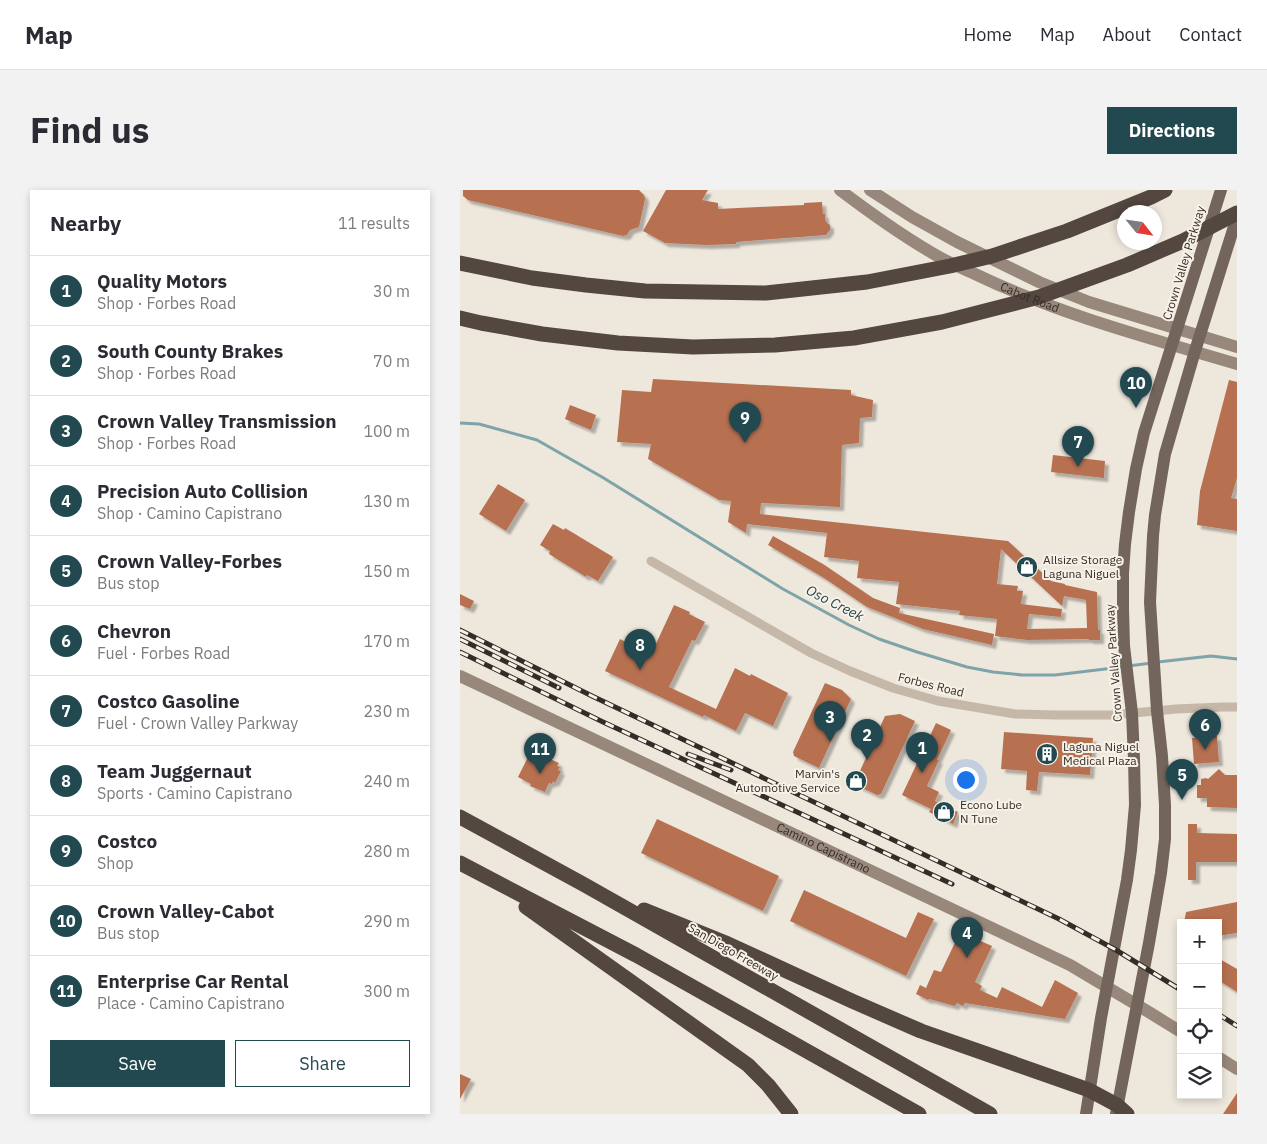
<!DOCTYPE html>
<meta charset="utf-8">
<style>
:root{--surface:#fff;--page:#f2f2f3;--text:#2b2b33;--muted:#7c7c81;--line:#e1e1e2;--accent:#234950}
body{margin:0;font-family:"IBM Plex Sans",sans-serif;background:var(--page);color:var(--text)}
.controls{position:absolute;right:15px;bottom:15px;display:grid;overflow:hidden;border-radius:0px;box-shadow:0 2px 8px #0003}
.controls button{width:45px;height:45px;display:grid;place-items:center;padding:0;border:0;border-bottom:1px solid var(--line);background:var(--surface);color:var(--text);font:25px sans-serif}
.compass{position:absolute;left:657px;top:15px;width:45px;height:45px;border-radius:50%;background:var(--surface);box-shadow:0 2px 8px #0003;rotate:120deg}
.you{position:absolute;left:505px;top:589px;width:18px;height:18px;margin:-12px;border:4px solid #fff;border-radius:50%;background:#1a73e8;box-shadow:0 0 0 8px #1a73e833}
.badge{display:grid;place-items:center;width:32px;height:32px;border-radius:50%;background:var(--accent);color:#fff;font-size:16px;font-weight:700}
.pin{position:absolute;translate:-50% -41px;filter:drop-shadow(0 1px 2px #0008)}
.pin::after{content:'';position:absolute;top:26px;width:18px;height:15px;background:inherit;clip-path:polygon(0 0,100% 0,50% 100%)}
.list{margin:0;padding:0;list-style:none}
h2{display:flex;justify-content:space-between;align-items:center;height:65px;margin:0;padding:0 20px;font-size:21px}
h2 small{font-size:16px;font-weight:400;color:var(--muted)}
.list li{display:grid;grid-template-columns:32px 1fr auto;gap:15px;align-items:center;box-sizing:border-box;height:70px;padding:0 20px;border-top:1px solid var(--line)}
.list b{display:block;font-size:19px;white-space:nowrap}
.list p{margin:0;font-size:16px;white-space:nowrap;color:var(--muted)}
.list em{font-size:16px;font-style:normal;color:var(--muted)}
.actions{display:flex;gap:10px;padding:15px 20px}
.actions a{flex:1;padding:11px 0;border:1px solid var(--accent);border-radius:0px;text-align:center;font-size:18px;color:var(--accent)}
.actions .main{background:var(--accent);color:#fff}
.icon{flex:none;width:28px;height:28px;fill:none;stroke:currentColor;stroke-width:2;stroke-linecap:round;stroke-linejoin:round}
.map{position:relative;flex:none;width:777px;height:924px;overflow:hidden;border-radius:0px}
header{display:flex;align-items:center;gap:30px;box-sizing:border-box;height:70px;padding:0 25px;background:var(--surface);border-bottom:1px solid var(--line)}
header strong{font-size:24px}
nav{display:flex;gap:28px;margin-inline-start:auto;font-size:18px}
.intro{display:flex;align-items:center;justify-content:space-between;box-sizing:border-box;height:120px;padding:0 30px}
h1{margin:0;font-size:35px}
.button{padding:12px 22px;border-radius:0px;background:var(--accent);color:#fff;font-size:18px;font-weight:700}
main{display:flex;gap:30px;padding:0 30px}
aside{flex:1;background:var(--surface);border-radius:0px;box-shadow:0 2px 8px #0003}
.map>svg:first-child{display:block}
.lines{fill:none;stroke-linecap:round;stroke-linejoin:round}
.stream{stroke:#7ea3a8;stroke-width:3}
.building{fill:#b77151;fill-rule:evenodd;filter:url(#shadow)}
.street{stroke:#c5b8a9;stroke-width:9}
.secondary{stroke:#98887b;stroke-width:12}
.primary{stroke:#73655b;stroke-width:12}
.highway{stroke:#534740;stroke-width:15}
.rail-casing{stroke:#332c28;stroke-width:5}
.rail{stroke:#f7f1e7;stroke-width:3;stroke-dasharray:9;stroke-linecap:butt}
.labels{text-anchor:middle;stroke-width:4;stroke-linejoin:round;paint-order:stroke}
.street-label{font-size:12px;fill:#332c28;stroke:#f7f1e7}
.poi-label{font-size:12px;fill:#332c28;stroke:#f7f1e7;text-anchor:start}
.water-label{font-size:14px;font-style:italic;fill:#234950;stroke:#f7f1e7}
</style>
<header>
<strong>Map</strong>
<nav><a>Home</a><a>Map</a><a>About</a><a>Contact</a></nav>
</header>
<div class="intro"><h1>Find us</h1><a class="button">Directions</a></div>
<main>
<aside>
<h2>Nearby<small>11 results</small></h2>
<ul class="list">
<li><span class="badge">1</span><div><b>Quality Motors</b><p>Shop · Forbes Road</p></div><em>30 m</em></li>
<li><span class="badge">2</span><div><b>South County Brakes</b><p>Shop · Forbes Road</p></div><em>70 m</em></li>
<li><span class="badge">3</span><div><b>Crown Valley Transmission</b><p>Shop · Forbes Road</p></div><em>100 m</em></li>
<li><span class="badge">4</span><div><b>Precision Auto Collision</b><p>Shop · Camino Capistrano</p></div><em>130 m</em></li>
<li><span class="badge">5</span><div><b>Crown Valley-Forbes</b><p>Bus stop</p></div><em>150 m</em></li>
<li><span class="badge">6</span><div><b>Chevron</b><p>Fuel · Forbes Road</p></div><em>170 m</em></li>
<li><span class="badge">7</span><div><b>Costco Gasoline</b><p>Fuel · Crown Valley Parkway</p></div><em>230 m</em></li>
<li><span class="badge">8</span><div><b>Team Juggernaut</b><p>Sports · Camino Capistrano</p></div><em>240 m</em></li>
<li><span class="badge">9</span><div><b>Costco</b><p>Shop</p></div><em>280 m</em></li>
<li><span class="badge">10</span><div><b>Crown Valley-Cabot</b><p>Bus stop</p></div><em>290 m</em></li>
<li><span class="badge">11</span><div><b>Enterprise Car Rental</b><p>Place · Camino Capistrano</p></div><em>300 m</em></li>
</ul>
<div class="actions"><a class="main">Save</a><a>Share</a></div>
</aside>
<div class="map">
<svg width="777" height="924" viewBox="0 0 777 924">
<defs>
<filter id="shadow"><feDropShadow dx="4" dy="4" stdDeviation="1" flood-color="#0004"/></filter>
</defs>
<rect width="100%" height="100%" fill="#eee7dc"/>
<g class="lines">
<!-- stream -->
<path class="stream" d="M0,233L19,234L77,250L142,287L323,399L389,435L419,449L457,462L507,477L533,482L562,485H595L662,477
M698,472L751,466L777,469
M668,476L692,473"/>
</g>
<!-- building -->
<path class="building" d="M3,0H179L184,5L185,9L179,37L170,40L167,45L163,46L8,10L3,6Z
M206,0H248L242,10L258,13V19L344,15V13L362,12L363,24H365V29L367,33L370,35V40L366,45L276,52V54L247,55L205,53L183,41Z
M193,189L391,200V205L413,210L412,227L400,228L399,253L382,255L380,317L301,313L300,324L548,351L591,391L605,394V395L637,402L638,440H640V450H629V449L567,450L535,446L537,429L499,425L500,421L436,414L439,392L397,388L399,371L364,367L367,343L287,334L286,343L268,332L271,311L259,310L188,269L191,254L157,252L162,200L191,202ZM541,359L602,416L604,406L626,410L627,438L567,439L569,424L601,427L602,419L561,414L563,401H557L558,396L537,394Z
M769,190L777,192V288L771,308L777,309V341L737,335L740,301Z
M110,215L136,225L131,240L105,229Z
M593,265L645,271L644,288L591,282Z
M38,294L65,310L46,341L19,324Z
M93,334L104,340L105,338L153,367L138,391L127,385L126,387L89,364L90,361L80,355Z
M313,346L363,374L413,408L440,418L439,423L534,444L532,455L463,439L407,417L364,388L308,355Z
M0,404L14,411L10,419L0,415Z
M214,415L230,422L229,424L245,432L235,451L232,450L209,497L256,519L275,478L290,486L291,484L328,503L313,536L285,523L276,541L244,525L243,527L145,481L160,449L183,461L186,455L194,458Z
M365,493L382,500L391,509L359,578L334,566L333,562Z
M440,524L455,531L421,604L417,605L394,594L425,526Z
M476,533L491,540L477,570H479L467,596L479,602L475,611L498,622L493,634L469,622L471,619L442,605Z
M544,542L633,548L630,585L579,582L577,601L566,600L567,581L541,579Z
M757,546L759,572L734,574L732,548Z
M74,562L82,566L83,564L92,569V570L99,573L97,576L100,577L98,580L101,581L95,593L93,591L92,594L89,593L85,602L70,596L71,594L58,587L69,565L72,567Z
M759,579L765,585H777V618L747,617V608H737V595H741V589L746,588L748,589Z
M197,629L319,686L303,721L181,663Z
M728,634H737V643L777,644V672H736V690H728Z
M344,700L446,748L458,722L474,729L446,786L330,731Z
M777,712V743L758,746V733H724L726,722Z
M500,742L532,756L515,792L522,796L520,800L537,808L542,797L582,817L595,790L618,803L605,829L505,813L503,816L497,813L495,816L469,809L468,810L456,804L460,795L466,798L474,780L481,782Z
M758,768L777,779V802L758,790Z
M0,884L11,889L0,909Z
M777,903V924H763Z"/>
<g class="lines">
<!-- street -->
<path class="street" d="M191,371L351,463L390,481L433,498L478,511L555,524L596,525H652L716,519L762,517H777"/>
<!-- secondary -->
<g class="secondary">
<path id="s1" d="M380,0C413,25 445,48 481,68C492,74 504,79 515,84C598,124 689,148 777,174"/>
<path d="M410,0L452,27L497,52L579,92L629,112L777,157"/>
<path id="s2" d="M0,486L610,775L692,824L721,842"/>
<path d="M758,867L777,879"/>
</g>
<!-- primary -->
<path class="primary" d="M626,924L641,828L667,690L671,660L675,615L674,569L672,523L664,456L663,418V383L665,354L669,322L676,279L684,243L761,0
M656,924L689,753L701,683L705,649V615L702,566L697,521L690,412L693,346L695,325L705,264L735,161L777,27"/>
<!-- highway -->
<path class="highway" d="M0,73L72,88L126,95L185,101L306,103L407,92L490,76L532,66L607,41L691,7L705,0
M0,128L21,133L82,144L158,153L233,157L315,155L394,148L482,132L579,107L667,75L723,51L777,23
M0,627L123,694L530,924
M0,673L176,765L459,924
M66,717L288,875L308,895L331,924
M184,720L268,754L392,811L461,841L629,900L657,915L667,924"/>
<!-- rail casing -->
<g class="rail-casing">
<path id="rail" d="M0,440L132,506L599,729L656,760L721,800
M0,449L99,498
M0,462L143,532L492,694
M228,564L271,580
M758,824L777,836"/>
</g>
<!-- rail -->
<use href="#rail" class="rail"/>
</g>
<!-- icons -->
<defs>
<g id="shop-disc" transform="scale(1.125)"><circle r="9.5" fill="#234950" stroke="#f7f1e7"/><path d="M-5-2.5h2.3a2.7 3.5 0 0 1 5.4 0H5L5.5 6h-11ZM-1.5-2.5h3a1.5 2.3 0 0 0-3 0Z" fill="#fff"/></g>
<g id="building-disc" transform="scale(1.125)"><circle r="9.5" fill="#234950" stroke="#f7f1e7"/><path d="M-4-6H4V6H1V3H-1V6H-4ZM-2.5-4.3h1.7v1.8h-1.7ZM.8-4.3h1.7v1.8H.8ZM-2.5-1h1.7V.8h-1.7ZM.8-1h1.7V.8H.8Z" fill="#fff"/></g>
</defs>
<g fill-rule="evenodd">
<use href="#shop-disc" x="567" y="377"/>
<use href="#building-disc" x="587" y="564"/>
<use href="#shop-disc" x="396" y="591"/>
<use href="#shop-disc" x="484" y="622"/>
</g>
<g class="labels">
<!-- street labels -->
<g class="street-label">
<text transform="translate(724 73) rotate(-73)" y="4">Crown Valley Parkway</text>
<text dy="4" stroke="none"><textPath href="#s1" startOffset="219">Cabot Road</textPath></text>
<text transform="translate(654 473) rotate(-94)" y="4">Crown Valley Parkway</text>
<text transform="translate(471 495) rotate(14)" y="4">Forbes Road</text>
<text dy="4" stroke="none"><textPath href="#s2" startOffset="402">Camino Capistrano</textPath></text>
<text transform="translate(273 762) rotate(30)" y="4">San Diego Freeway</text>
</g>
<!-- poi labels -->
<g class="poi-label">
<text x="583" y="374">Allsize Storage<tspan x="583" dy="14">Laguna Niguel</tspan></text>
<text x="603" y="561">Laguna Niguel<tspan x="603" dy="14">Medical Plaza</tspan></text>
<text x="380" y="588" text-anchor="end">Marvin's<tspan x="380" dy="14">Automotive Service</tspan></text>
<text x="500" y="619">Econo Lube<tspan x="500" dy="14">N Tune</tspan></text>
</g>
<!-- water labels -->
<g class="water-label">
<text transform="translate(375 413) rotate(27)" y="5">Oso Creek</text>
</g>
</g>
</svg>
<div class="controls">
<button>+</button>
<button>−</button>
<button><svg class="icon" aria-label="locate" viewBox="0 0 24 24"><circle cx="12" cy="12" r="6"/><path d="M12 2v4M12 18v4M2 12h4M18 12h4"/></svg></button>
<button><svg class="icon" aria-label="layers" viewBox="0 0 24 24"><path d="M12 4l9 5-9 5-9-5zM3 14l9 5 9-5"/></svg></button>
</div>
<svg class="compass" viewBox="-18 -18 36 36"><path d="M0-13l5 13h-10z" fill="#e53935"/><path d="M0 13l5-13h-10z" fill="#7c7c81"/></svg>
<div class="you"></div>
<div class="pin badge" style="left:462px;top:583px">1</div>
<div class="pin badge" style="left:407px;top:570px">2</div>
<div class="pin badge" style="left:370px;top:552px">3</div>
<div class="pin badge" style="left:507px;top:768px">4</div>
<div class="pin badge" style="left:722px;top:610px">5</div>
<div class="pin badge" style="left:745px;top:560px">6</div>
<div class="pin badge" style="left:618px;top:277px">7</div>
<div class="pin badge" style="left:180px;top:480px">8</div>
<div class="pin badge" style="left:285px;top:253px">9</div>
<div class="pin badge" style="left:676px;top:218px">10</div>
<div class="pin badge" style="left:80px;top:584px">11</div>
</div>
</main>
